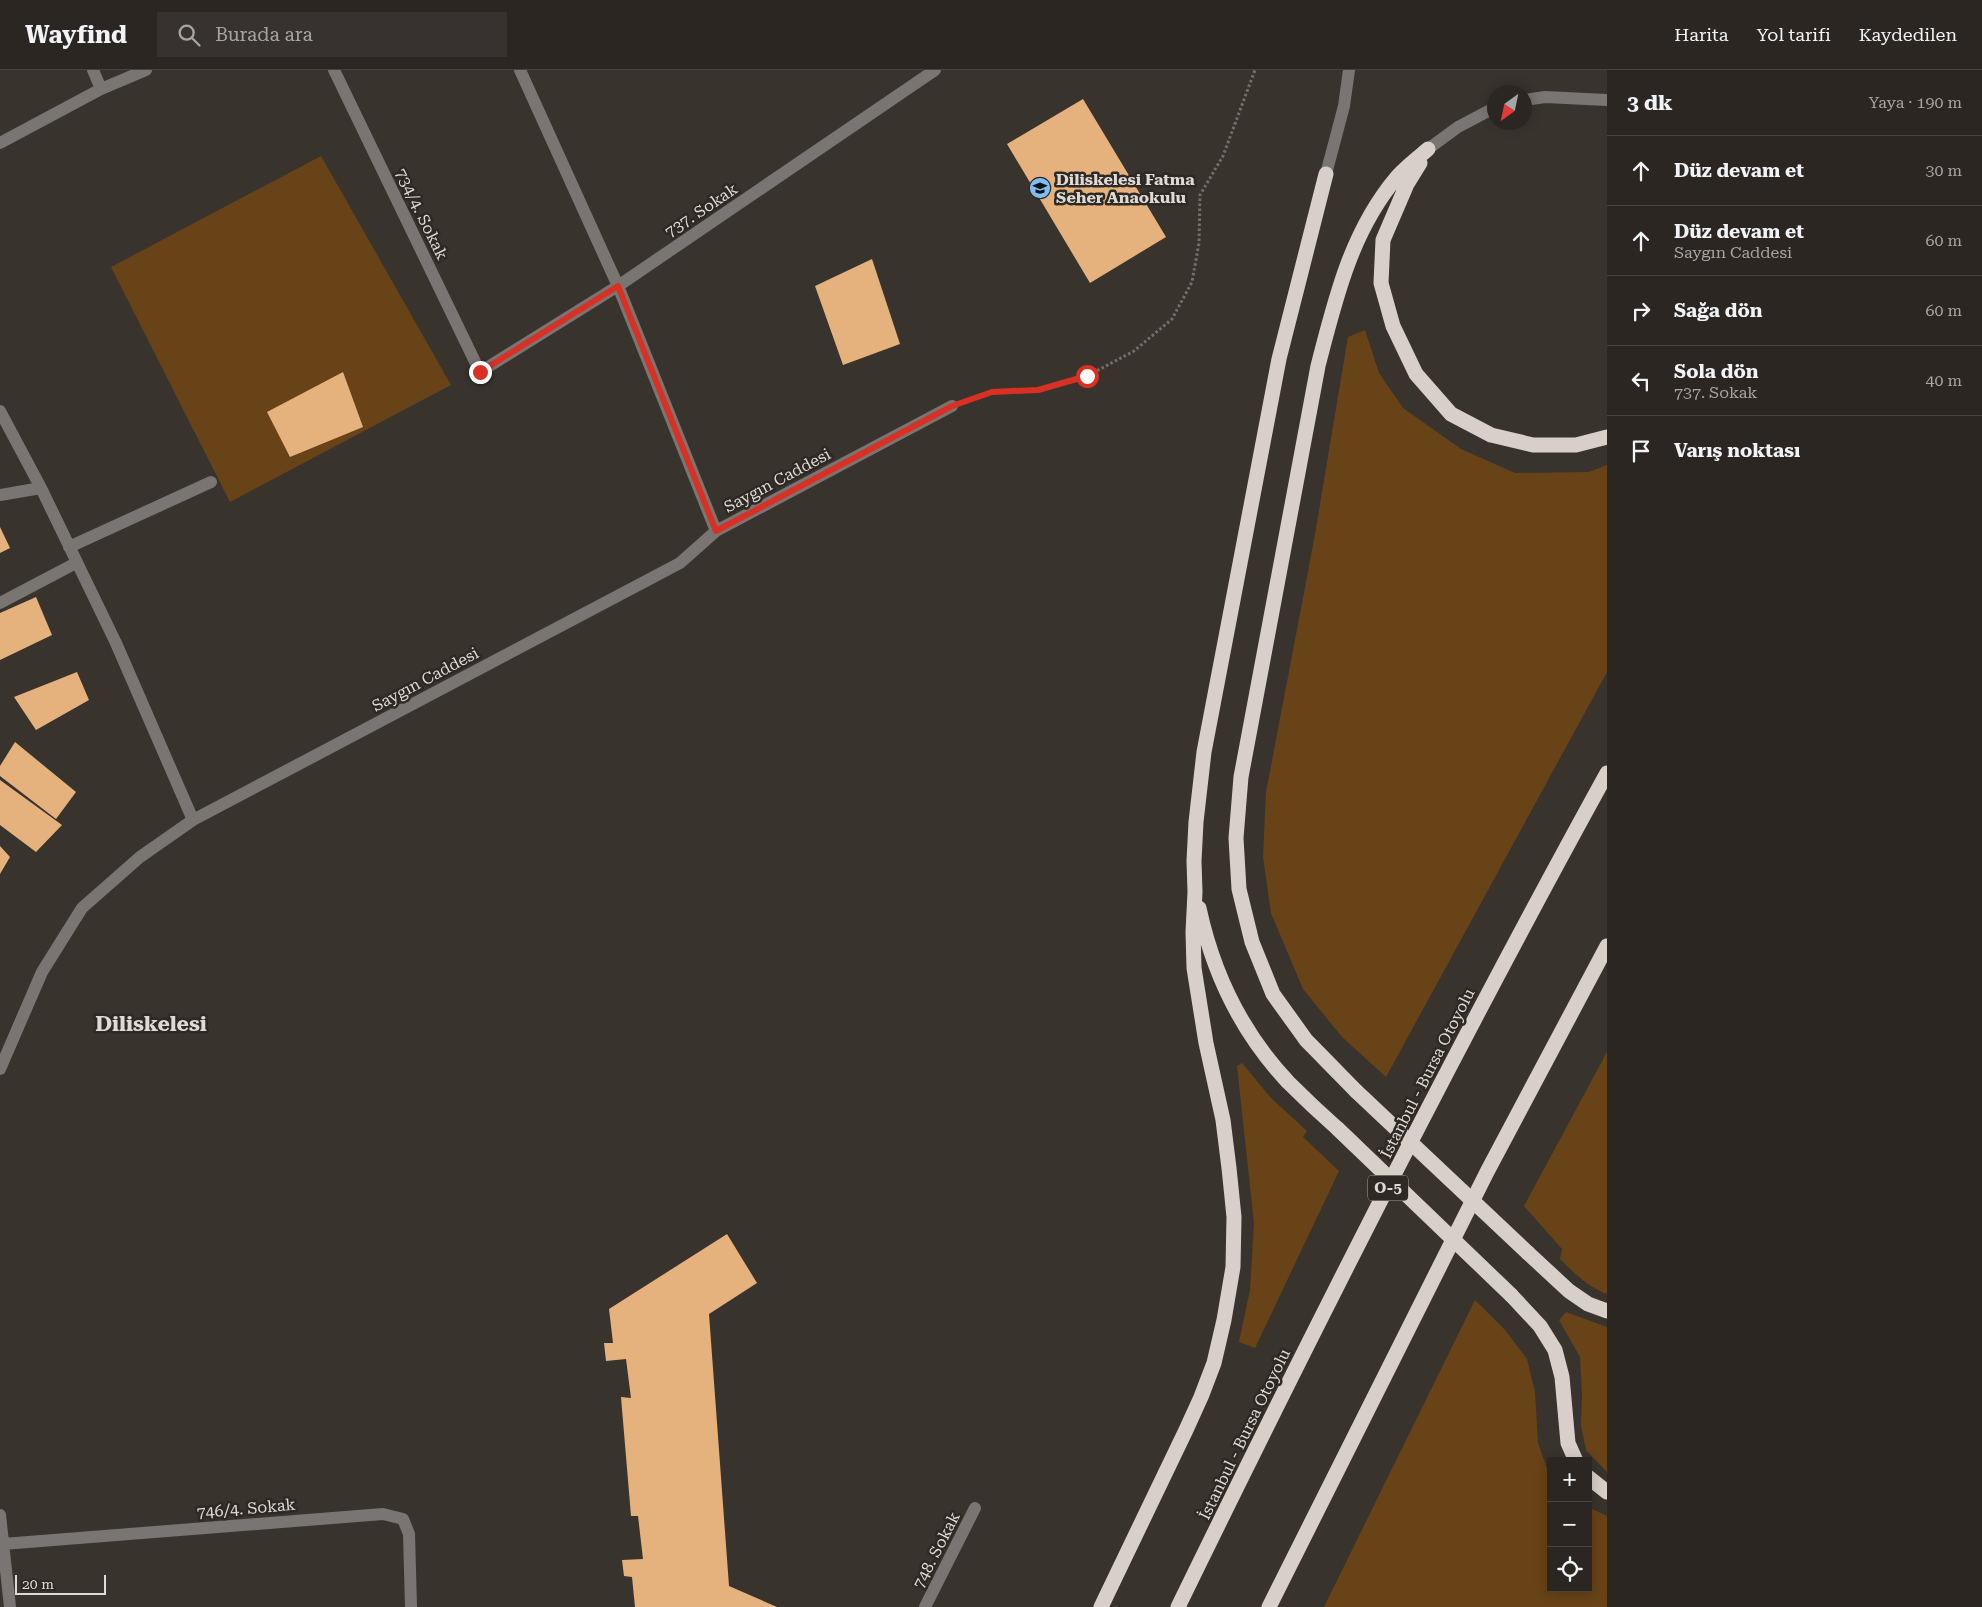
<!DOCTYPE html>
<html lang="tr">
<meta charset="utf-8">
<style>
:root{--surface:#2b2622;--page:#37322f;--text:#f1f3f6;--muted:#a6a5a5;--line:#474340}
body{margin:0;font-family:"Roboto Serif",serif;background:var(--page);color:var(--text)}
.controls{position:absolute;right:15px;bottom:15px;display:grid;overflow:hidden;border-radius:0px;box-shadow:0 2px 12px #0003}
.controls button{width:45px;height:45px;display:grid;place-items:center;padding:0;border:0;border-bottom:1px solid var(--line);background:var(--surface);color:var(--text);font:25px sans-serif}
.compass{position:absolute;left:1487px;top:15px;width:45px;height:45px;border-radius:50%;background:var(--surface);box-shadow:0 2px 12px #0003;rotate:213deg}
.scale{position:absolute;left:15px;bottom:12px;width:91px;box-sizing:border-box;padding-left:5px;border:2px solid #dedad6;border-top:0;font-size:14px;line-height:18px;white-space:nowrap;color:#dedad6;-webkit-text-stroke:4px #2f2923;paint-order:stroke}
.stop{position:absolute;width:15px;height:15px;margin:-11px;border:4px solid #d93025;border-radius:50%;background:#fff}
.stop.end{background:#d93025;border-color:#fff;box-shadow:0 1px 5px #0008}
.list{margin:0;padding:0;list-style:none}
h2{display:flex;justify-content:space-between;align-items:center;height:65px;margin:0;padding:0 20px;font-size:21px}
h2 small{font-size:16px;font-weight:400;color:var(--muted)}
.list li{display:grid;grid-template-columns:32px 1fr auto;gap:15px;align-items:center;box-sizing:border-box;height:70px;padding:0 20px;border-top:1px solid var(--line)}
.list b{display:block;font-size:19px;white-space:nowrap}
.list p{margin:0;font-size:16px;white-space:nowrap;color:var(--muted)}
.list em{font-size:16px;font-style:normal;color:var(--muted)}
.icon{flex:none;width:28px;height:28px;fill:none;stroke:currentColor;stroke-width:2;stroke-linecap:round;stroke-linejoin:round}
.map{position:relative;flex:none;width:1607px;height:1537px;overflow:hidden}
header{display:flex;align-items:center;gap:30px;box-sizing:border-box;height:70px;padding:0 25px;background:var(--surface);border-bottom:1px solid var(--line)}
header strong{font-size:24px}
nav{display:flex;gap:28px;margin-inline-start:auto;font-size:18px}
.search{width:350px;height:45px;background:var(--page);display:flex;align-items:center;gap:12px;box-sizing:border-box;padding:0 18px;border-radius:0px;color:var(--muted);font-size:19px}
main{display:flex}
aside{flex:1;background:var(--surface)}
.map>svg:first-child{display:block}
.green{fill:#684318}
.building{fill:#e5b27d}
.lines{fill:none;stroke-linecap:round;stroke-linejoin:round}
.path{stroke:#75706b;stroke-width:3;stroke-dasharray:2.5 2.5;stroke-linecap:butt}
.minor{stroke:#797572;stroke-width:12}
.highway{stroke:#d8cfc8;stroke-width:15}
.highway-bridge{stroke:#d8cfc8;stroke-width:15}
.route{stroke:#d93025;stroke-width:6}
.labels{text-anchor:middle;stroke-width:5;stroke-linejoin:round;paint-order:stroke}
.shield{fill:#2f2923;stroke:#aaa5a0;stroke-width:1}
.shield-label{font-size:15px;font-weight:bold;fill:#dedad6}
.poi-label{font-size:16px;font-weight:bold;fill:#dedad6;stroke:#2f2923;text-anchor:start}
.street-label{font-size:16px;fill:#dedad6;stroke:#2f2923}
.district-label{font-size:21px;font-weight:bold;fill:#dedad6;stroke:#2f2923}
</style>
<header>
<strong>Wayfind</strong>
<div class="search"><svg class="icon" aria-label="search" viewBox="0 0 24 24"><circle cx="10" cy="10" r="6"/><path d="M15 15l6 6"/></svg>Burada ara</div>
<nav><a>Harita</a><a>Yol tarifi</a><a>Kaydedilen</a></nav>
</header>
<main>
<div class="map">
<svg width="1607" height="1537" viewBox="0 0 1607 1537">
<rect width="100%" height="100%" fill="#39332d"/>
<!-- green -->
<path class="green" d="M321,86L451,315L230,432L111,197Z
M1365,260L1379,303L1403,338L1461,379L1515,403L1589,402L1607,395V602L1386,1007L1342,967L1303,919L1271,843L1263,787L1266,722L1314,470L1348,267Z
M1607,982V1224C1587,1216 1575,1204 1560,1189L1562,1179L1524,1136Z
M1242,993L1271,1028L1307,1061L1303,1067L1339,1101L1255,1278L1239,1272L1250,1220L1254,1153L1237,996Z
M1475,1230L1506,1261L1527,1289L1535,1322L1538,1373L1551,1410V1518H1588V1437L1607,1446V1537H1324Z
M1566,1242L1607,1257V1402L1586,1380L1581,1356L1582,1325L1580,1287L1559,1250Z"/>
<!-- building -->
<path class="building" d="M1083,29L1166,167L1090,213L1007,74Z
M872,189L900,274L843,295L815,216Z
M343,302L363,357L290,387L267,342Z
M0,457L10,478L0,483Z
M36,527L52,565L0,590V543Z
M77,602L89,630L36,660L14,627Z
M15,672L76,722L56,749L0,706V696Z
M0,710L62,755L36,782L0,755Z
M0,776L10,787L0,804Z
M727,1164L757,1213L709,1244L729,1516L777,1537H635L632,1507L624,1506L622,1490L643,1489L638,1446H631L621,1327L631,1328L626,1289L606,1291L604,1273H613L609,1239Z"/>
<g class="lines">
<!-- path -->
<path class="path" d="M972,329L992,322L1038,321L1087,306L1134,281L1172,249L1192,212L1199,173L1200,125L1223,86L1255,0"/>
<!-- minor -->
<path class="minor" d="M93,0L101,19
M334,0L480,302L618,216L935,0
M520,0L618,216L716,461
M1524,30L1545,27L1607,30
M0,73L101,19L146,0
M1428,79L1458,57L1494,38
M1326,104L1344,36L1349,0
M0,341L41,418L116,573L193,750
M0,425L41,418
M69,477L211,412
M0,533L76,493
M0,999L42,902L82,838L140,787L193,750L680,493L716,461L952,336
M0,1445L10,1537
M3,1474L383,1444L403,1449L409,1464L411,1537
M925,1537L975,1438"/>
<!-- highway -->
<path class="highway" d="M1420,93L1407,114L1383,170L1381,213L1393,256L1416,304L1451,344L1491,365L1533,375H1576L1607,367
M1199,838C1213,903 1242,963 1288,1012C1304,1028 1321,1044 1338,1059
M1356,1021L1306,970L1273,924L1252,872L1239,819L1236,768L1241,707L1318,296C1335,230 1351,161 1397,107C1406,97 1418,88 1428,79
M1528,1183L1569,1221L1588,1234L1607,1241
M1511,1225L1540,1256L1555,1280L1562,1307L1568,1373L1576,1391
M1588,1407L1607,1422
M1101,1537L1186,1360L1201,1327L1214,1293L1224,1250L1233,1197L1234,1147L1229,1098L1223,1050L1206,973L1194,898L1193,862L1195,822L1194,791L1196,752L1204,682L1279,289L1326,104
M1178,1537C1315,1256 1456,977 1607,703
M1269,1537L1487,1102L1607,876"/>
<!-- highway-bridge -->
<path class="highway-bridge" d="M1356,1021L1528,1183
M1338,1059L1511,1225"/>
</g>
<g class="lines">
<!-- route -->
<path class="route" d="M480,302L618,216L716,461L952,336L992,322L1038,320L1087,306"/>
</g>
<!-- icons -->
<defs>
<g id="school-disc" transform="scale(1.125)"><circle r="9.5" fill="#7cbef9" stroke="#2f2923"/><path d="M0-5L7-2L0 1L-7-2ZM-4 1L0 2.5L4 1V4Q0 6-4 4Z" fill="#111"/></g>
</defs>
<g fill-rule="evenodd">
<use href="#school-disc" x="1040" y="118"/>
</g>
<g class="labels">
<!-- shield labels -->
<rect class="shield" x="1368" y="1105.5" width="40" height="25" rx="4"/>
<g class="shield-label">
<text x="1388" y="1123">O-5</text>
</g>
<!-- poi labels -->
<g class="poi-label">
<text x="1056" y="115">Diliskelesi Fatma<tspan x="1056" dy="18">Seher Anaokulu</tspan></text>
</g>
<!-- street labels -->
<g class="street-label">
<text transform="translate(701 140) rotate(-34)" y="6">737. Sokak</text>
<text transform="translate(422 144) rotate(64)" y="6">734/4. Sokak</text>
<text transform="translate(777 410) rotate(-28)" y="6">Saygın Caddesi</text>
<text transform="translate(425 609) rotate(-28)" y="6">Saygın Caddesi</text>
<text transform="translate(1427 1003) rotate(-63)" y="6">İstanbul - Bursa Otoyolu</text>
<text transform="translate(1244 1364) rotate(-64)" y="6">İstanbul - Bursa Otoyolu</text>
<text transform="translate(246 1438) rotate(-5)" y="6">746/4. Sokak</text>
<text transform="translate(936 1480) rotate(-63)" y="6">748. Sokak</text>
</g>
<!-- district labels -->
<g class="district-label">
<text x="151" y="961">Diliskelesi</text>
</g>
</g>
</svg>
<div class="controls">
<button>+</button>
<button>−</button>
<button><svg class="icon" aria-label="locate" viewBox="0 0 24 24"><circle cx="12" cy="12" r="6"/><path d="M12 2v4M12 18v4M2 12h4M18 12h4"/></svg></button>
</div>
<svg class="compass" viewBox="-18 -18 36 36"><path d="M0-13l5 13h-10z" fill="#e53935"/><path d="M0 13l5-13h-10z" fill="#a6a5a5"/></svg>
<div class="scale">20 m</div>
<div class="stop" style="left:1087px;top:306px"></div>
<div class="stop end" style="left:480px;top:302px"></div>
</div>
<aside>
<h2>3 dk<small>Yaya · 190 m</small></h2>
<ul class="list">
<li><svg class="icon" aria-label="ahead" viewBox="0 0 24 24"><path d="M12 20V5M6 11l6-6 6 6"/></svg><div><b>Düz devam et</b></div><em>30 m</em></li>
<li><svg class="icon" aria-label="ahead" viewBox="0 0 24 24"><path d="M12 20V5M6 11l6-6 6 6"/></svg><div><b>Düz devam et</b><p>Saygın Caddesi</p></div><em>60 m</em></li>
<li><svg class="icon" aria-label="right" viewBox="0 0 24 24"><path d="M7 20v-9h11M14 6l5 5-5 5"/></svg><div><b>Sağa dön</b></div><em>60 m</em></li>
<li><svg class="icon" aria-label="left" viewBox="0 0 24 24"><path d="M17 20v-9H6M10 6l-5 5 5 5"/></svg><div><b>Sola dön</b><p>737. Sokak</p></div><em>40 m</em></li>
<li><svg class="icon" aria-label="arrive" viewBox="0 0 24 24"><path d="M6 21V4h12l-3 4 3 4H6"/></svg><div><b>Varış noktası</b></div></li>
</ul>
</aside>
</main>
